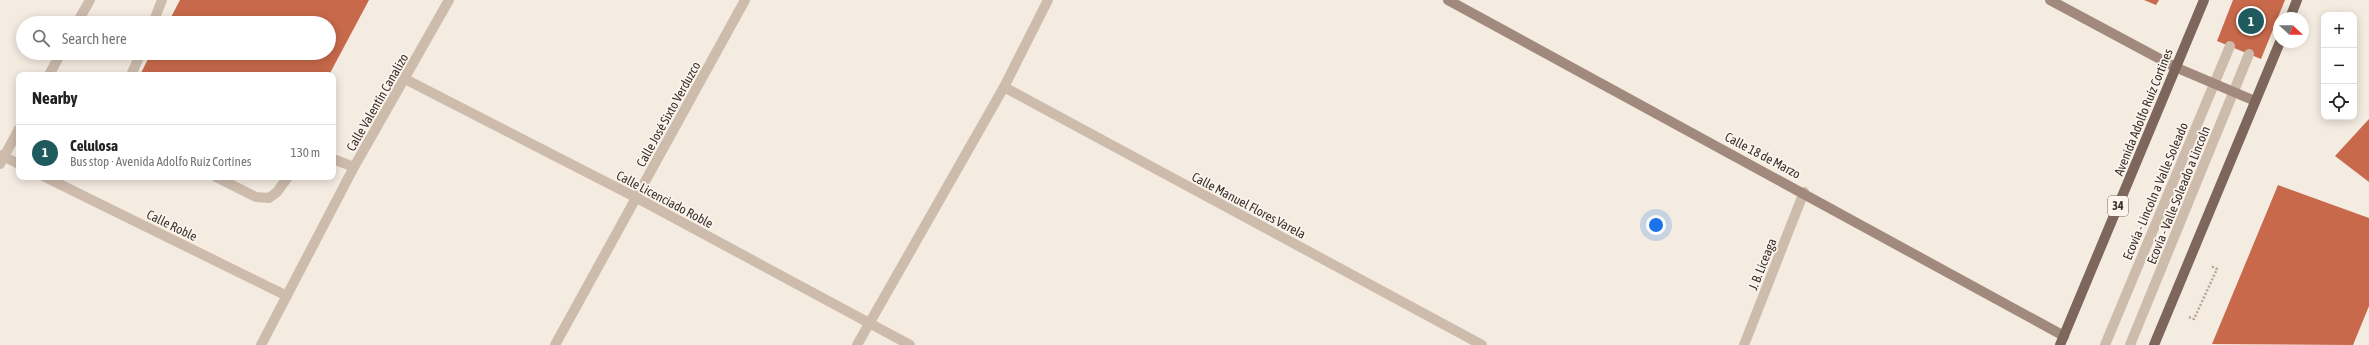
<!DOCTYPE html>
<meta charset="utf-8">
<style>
:root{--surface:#fff;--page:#f6f6f6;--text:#222;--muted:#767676;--line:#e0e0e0;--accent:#1f5a5e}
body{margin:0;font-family:"Asap Condensed",sans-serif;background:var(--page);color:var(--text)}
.controls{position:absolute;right:12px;top:12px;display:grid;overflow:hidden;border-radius:8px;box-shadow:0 2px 10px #0003}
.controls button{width:36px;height:36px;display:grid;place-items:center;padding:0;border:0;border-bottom:1px solid var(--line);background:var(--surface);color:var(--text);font:20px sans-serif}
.compass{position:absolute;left:2273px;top:12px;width:36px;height:36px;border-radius:50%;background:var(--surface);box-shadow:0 2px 10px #0003;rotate:111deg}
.you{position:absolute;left:1656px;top:225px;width:14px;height:14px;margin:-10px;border:3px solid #fff;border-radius:50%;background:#1a73e8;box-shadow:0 0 0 6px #1a73e833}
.badge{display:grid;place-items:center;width:26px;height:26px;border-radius:50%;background:var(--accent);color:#fff;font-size:13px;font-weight:700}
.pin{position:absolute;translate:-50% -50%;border:2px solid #fff;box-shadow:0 1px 4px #0006}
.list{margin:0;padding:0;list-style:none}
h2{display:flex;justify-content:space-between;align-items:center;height:52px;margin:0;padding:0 16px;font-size:17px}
h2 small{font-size:13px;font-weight:400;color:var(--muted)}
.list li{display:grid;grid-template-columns:26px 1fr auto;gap:12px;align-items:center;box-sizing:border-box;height:56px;padding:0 16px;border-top:1px solid var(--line)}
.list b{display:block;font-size:15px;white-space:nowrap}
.list p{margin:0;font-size:13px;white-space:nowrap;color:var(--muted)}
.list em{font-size:13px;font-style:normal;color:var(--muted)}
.icon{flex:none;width:22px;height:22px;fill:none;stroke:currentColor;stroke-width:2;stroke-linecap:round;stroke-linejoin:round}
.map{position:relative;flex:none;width:2369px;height:345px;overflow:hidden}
.search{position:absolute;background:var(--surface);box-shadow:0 2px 10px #0003;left:16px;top:16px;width:320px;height:44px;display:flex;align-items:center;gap:10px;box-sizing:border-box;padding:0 14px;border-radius:22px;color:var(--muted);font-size:15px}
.panel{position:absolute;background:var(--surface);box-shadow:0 2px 10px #0003;left:16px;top:72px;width:320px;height:108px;border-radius:8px}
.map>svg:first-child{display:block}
.building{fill:#c8694b}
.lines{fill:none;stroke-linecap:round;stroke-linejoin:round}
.path{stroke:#b9a596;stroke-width:2.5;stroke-dasharray:2 2;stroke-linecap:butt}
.lane{stroke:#cdbbac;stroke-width:10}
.street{stroke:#cdbbac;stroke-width:10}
.secondary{stroke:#a18a7d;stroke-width:10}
.primary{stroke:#7d675c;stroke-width:10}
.labels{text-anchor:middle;stroke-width:3.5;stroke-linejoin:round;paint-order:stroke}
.shield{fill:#fbf5ee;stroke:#756b66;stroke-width:1}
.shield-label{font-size:12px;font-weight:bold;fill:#3b302b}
.street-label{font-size:13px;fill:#3b302b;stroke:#fbf5ee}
</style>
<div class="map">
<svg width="2369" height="345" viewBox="0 0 2369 345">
<rect width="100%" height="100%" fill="#f4ebe1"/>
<!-- building -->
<path class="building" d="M180,0H369L329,75H140L151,53H329V23H168Z
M2144,0H2159L2156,5Z
M2233,0H2285L2261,59L2217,41Z
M2369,119V182L2335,156Z
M2278,185L2369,218V306L2353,345L2212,344Z"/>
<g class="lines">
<!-- path -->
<path class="path" d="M2189,317L2194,319L2217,269L2211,266"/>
<!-- lane -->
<path class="lane" d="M153,23L162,0
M131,75L141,53
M333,159L354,167
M216,177L256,197L269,198L277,192L288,177
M2105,345L2230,46
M2130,345L2249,54"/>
<!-- street -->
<path class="street" d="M77,23L90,0
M49,75L61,53
M405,79L637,198L910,345
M1004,87L1482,345
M0,155L19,164
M0,164L19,129
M45,177L287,296
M261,345L354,167L449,0
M555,345L745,0
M857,345L1004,87L1048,0
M1744,345L1804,192"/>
<!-- secondary -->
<path class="secondary" d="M1448,0L2064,336
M2050,0L2175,67L2255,101"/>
<!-- primary -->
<path class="primary" d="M2290,18L2297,0
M2060,345L2204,0
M2154,345L2280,42"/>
</g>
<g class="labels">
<!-- shield labels -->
<rect class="shield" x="2108" y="196" width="20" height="20" rx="3"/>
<g class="shield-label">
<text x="2118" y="210">34</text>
</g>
<!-- street labels -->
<g class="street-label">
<text transform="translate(377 102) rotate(-60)" y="5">Calle Valentín Canalizo</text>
<text transform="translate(2143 112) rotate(-68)" y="5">Avenida Adolfo Ruíz Cortines</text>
<text transform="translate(668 114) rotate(-61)" y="5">Calle José Sixto Verduzco</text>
<text transform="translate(1763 155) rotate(28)" y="5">Calle 18 de Marzo</text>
<text transform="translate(2155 191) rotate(-67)" y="5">Ecovía - Lincoln a Valle Soleado</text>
<text transform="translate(2178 195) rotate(-68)" y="5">Ecovía - Valle Soleado a Lincoln</text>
<text transform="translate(665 199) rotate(28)" y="5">Calle Licenciado Roble</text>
<text transform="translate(1249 205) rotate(28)" y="5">Calle Manuel Flores Varela</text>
<text transform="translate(172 225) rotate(26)" y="5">Calle Roble</text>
<text transform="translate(1762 264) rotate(-68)" y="5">J. B. Liceaga</text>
</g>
</g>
</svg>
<div class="controls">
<button>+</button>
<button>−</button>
<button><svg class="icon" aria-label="locate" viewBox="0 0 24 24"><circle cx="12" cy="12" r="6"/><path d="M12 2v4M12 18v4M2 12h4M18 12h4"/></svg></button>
</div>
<svg class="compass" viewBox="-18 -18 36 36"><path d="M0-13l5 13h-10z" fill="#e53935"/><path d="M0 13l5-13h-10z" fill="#767676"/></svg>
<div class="you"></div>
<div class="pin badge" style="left:2251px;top:21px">1</div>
<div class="search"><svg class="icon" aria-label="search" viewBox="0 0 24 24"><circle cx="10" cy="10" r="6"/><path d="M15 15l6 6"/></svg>Search here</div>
<section class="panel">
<h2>Nearby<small></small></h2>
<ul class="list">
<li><span class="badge">1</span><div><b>Celulosa</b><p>Bus stop · Avenida Adolfo Ruíz Cortines</p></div><em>130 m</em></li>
</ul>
</section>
</div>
